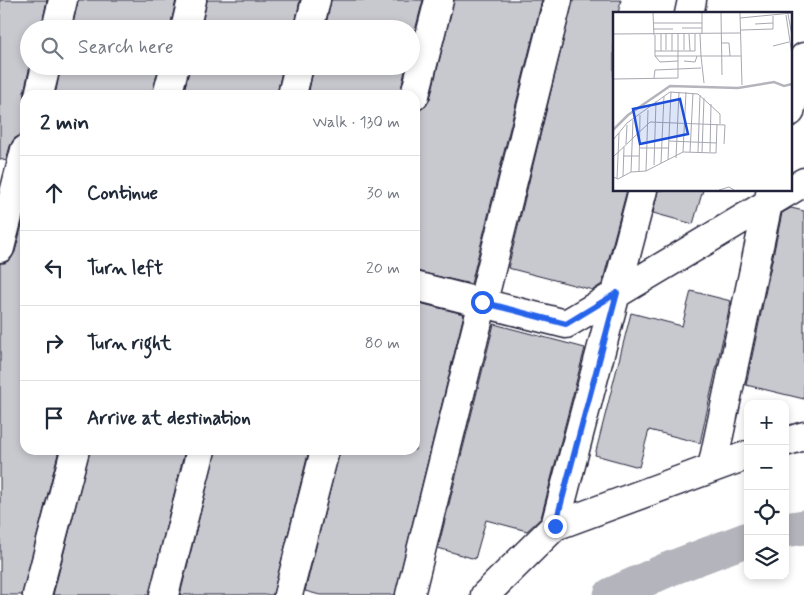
<!DOCTYPE html>
<meta charset="utf-8">
<style>
:root{--surface:#fff;--page:#f6f6f7;--text:#1f2937;--muted:#747a83;--line:#e0e1e3}
body{margin:0;font-family:Mynerve,sans-serif;background:var(--page);color:var(--text)}
.controls{position:absolute;right:15px;bottom:15px;display:grid;overflow:hidden;border-radius:10px;box-shadow:0 2px 8px #0003}
.controls button{width:45px;height:45px;display:grid;place-items:center;padding:0;border:0;border-bottom:1px solid var(--line);background:var(--surface);color:var(--text);font:25px sans-serif}
.stop{position:absolute;width:15px;height:15px;margin:-11px;border:4px solid #2563eb;border-radius:50%;background:#fff}
.stop.end{background:#2563eb;border-color:#fff;box-shadow:0 1px 5px #0008}
.list{margin:0;padding:0;list-style:none}
h2{display:flex;justify-content:space-between;align-items:center;height:65px;margin:0;padding:0 20px;font-size:21px}
h2 small{font-size:16px;font-weight:400;color:var(--muted)}
.list li{display:grid;grid-template-columns:32px 1fr auto;gap:15px;align-items:center;box-sizing:border-box;height:75px;padding:0 20px;border-top:1px solid var(--line)}
.list b{display:block;font-size:19px;white-space:nowrap}
.list em{font-size:16px;font-style:normal;color:var(--muted)}
.icon{flex:none;width:28px;height:28px;fill:none;stroke:currentColor;stroke-width:2;stroke-linecap:round;stroke-linejoin:round}
.map{position:relative;flex:none;width:804px;height:595px;overflow:hidden}
.search{position:absolute;background:var(--surface);box-shadow:0 2px 8px #0003;left:20px;top:20px;width:400px;height:55px;display:flex;align-items:center;gap:12px;box-sizing:border-box;padding:0 18px;border-radius:28px;color:var(--muted);font-size:19px}
.panel{position:absolute;background:var(--surface);box-shadow:0 2px 8px #0003;left:20px;top:90px;width:400px;height:365px;border-radius:15px}
.map>svg:first-child{display:block}
.lines{fill:none;stroke-linecap:round;stroke-linejoin:round}
.river{stroke:#b4b4bc;stroke-width:35}
.building{fill:#c8c8cf;stroke:#22223b}
.minor-casing{stroke:#22223b;stroke-width:31}
.minor{stroke:#fff;stroke-width:28}
.route{stroke:#2563eb;stroke-width:6}
.inset-river{fill:none;stroke:#b4b4bc;stroke-width:2.5}
.inset-road{fill:none;stroke:#a7a7b1;stroke-width:1}
.view{fill:#1d4ed8;fill-opacity:0.15;stroke:#1d4ed8;stroke-width:2.5}
.inset-edge{fill:none;stroke:#22223b;stroke-width:2.5}
</style>
<div class="map">
<svg width="804" height="595" viewBox="0 0 804 595">
<rect width="100%" height="100%" fill="#fff"/>
<filter id="ink" filterUnits="userSpaceOnUse"><feTurbulence type="fractalNoise" baseFrequency=".02" numOctaves="2"/><feDisplacementMap in="SourceGraphic" scale="10" xChannelSelector="R" yChannelSelector="G"/><feConvolveMatrix kernelMatrix="1 2 1 2 8 2 1 2 1" color-interpolation-filters="sRGB"/></filter>
<g filter="url(#ink)">
<g class="lines">
<!-- river -->
<path class="river" d="M785,530L804,527
M611,595L669,569L748,539"/>
</g>
<!-- building -->
<path class="building" d="M0,0H47L41,29H29L30,66L24,92L25,135H20L14,139L10,146L6,161L0,159Z
M78,0H176L170,29H72Z
M207,0H300L294,29H201Z
M331,0H423L411,46V29H325Z
M454,0H542L471,284L415,271V127L420,110L426,106L430,99Z
M573,0H621L618,14H614V190H627L602,284L593,290L508,268Z
M61,66H159L152,95H55Z
M190,66H283L277,95H183Z
M314,66H406L400,95H308Z
M658,190H703L693,224L653,213Z
M791,208L804,211V399L746,385L782,213Z
M25,213V450H59L22,595H0V263H5L11,259L15,252Z
M691,291L731,301L700,443L649,430L639,467L595,455L631,313L682,326Z
M415,302L464,314L395,595H320L305,591L340,450H415Z
M494,324L585,348L541,518L527,531L486,520L475,559L438,548Z
M90,450H185L149,595H53Z
M216,450H309L273,595H180Z"/>
<g class="lines">
<!-- minor casing -->
<g class="minor-casing">
<path id="minor" d="M689,14L692,0
M56,29L63,0
M185,29L192,0
M309,29L316,0
M39,95L46,66
M167,95L175,66
M292,95L299,66
M415,95L439,0
M790,112L804,57
M0,248L25,150
M415,286L566,324L804,182
M785,442L804,436
M712,468L770,194
M555,526L643,190
M37,595L75,450
M164,595L201,450
M288,595L325,450
M410,595L558,0
M485,595L555,526L748,455"/>
</g>
<!-- minor -->
<use href="#minor" class="minor"/>
</g>
</g>
<g class="lines" filter="url(#ink)">
<!-- route -->
<path class="route" d="M482,302L566,324L617,293L555,526"/>
</g>
<!-- overview -->
<g transform="translate(613 12)">
<rect width="179" height="179" fill="#fff"/>
<path class="inset-river" d="M0,118L15,103L57,74L125,76L161,70L171,74L179,72"/>
<path class="inset-road" d="M40,1L41,23M89,1V22M108,1L109,63M127,1L129,73M175,2L179,24M173,3L179,43M127,6L179,1M40,11H89M142,12L160,11M69,16H89M40,17H60M128,18L160,17V4M0,22L128,21M48,22V39M53,22V38M59,22V39M76,22L77,39M82,22V39M42,23V44H88L87,22M109,31H116L117,44M160,34L176,30M71,38V22M42,39H82M42,44L47,50L65,49M71,49L82,50L84,44M65,57L88,56M41,66L42,58L65,57M0,67L65,66V22M91,71L88,44H128M0,128L14,111L57,80L85,82L107,102V112M56,129L104,131M13,132L14,113M26,136H56M70,140L73,80M77,140L80,81M85,140L87,83M89,140L91,86M97,140L98,92M10,144H26M0,145L37,110L112,113L111,132M63,146L66,80M55,148L58,80M48,151L51,84M41,153L43,89M26,159L27,103M33,159L35,98M18,160L20,108M10,164L11,135M0,165L5,167L18,160L33,159L70,140L103,141L104,112M4,167L6,121M106,178L116,175L121,178"/>
<path class="view" d="M67,87L75,122L27,132L20,97Z"/>
<rect width="179" height="179" class="inset-edge"/>
</g>
</svg>
<div class="controls">
<button>+</button>
<button>−</button>
<button><svg class="icon" aria-label="locate" viewBox="0 0 24 24"><circle cx="12" cy="12" r="6"/><path d="M12 2v4M12 18v4M2 12h4M18 12h4"/></svg></button>
<button><svg class="icon" aria-label="layers" viewBox="0 0 24 24"><path d="M12 4l9 5-9 5-9-5zM3 14l9 5 9-5"/></svg></button>
</div>
<div class="stop" style="left:482px;top:302px"></div>
<div class="stop end" style="left:555px;top:526px"></div>
<div class="search"><svg class="icon" aria-label="search" viewBox="0 0 24 24"><circle cx="10" cy="10" r="6"/><path d="M15 15l6 6"/></svg>Search here</div>
<section class="panel">
<h2>2 min<small>Walk · 130 m</small></h2>
<ul class="list">
<li><svg class="icon" aria-label="ahead" viewBox="0 0 24 24"><path d="M12 20V5M6 11l6-6 6 6"/></svg><div><b>Continue</b></div><em>30 m</em></li>
<li><svg class="icon" aria-label="left" viewBox="0 0 24 24"><path d="M17 20v-9H6M10 6l-5 5 5 5"/></svg><div><b>Turn left</b></div><em>20 m</em></li>
<li><svg class="icon" aria-label="right" viewBox="0 0 24 24"><path d="M7 20v-9h11M14 6l5 5-5 5"/></svg><div><b>Turn right</b></div><em>80 m</em></li>
<li><svg class="icon" aria-label="arrive" viewBox="0 0 24 24"><path d="M6 21V4h12l-3 4 3 4H6"/></svg><div><b>Arrive at destination</b></div></li>
</ul>
</section>
</div>
